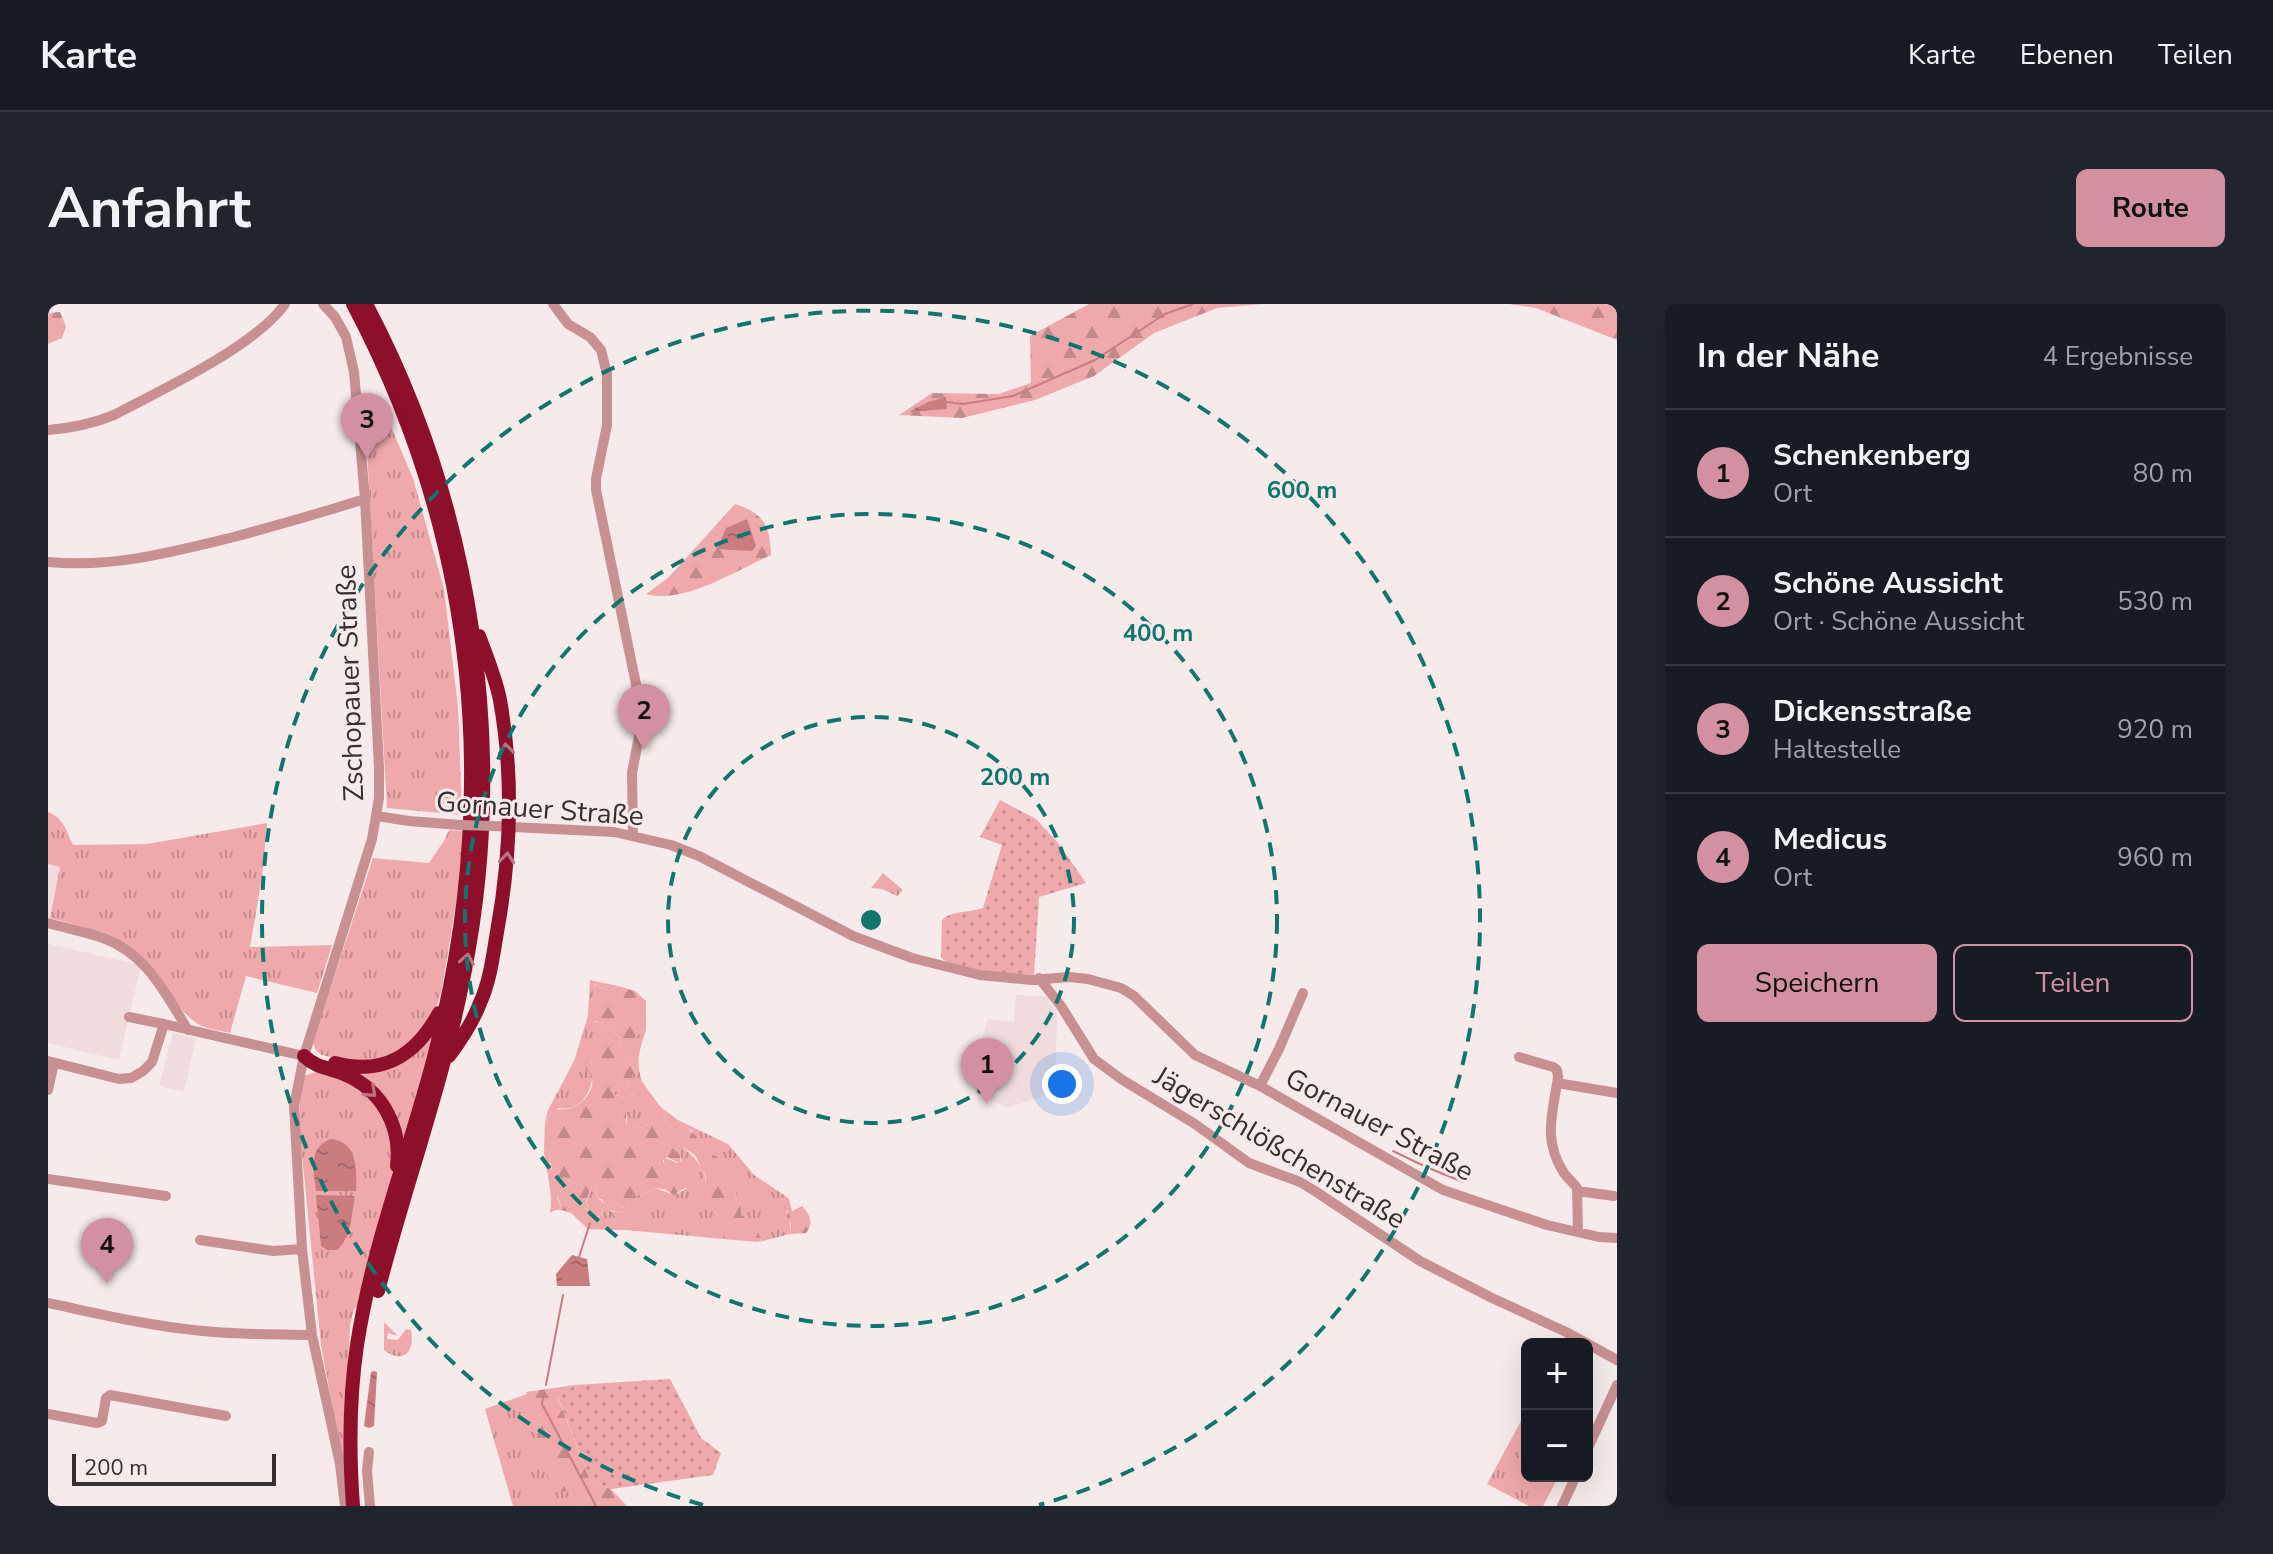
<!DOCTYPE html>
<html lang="de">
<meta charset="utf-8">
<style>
:root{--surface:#171b24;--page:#20242c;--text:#f1f3f6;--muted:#9ea1a6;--line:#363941;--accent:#d290a0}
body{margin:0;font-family:"Nunito Sans",sans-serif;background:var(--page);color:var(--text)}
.controls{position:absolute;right:24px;bottom:24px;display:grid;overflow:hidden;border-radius:12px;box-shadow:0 8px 32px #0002}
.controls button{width:72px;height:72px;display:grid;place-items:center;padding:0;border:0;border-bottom:2px solid var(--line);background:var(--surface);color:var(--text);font:40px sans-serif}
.scale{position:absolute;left:24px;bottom:20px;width:204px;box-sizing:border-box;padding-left:8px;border:4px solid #353030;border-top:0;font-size:22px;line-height:28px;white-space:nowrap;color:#353030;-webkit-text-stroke:6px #f6eaea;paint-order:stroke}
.you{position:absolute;left:1014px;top:780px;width:28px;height:28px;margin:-20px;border:6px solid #fff;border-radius:50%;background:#1a73e8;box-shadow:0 0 0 12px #1a73e833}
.badge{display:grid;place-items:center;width:52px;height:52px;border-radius:50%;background:var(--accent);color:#111;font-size:26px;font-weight:700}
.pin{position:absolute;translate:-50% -66px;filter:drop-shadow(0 2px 4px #0008)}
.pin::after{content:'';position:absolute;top:42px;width:28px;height:24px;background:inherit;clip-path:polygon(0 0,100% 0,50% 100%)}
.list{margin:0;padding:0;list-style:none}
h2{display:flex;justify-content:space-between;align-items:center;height:104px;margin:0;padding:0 32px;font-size:34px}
h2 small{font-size:26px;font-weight:400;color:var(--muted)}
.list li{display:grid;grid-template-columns:52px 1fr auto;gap:24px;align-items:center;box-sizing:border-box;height:128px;padding:0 32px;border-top:2px solid var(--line)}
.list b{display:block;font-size:30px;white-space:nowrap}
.list p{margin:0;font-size:26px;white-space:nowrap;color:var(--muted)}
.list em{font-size:26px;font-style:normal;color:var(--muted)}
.actions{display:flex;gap:16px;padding:24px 32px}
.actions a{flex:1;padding:18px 0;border:2px solid var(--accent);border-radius:12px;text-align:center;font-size:28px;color:var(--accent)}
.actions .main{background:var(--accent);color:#111}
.map{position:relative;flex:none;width:1569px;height:1202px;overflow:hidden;border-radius:12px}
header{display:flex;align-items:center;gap:48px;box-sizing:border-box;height:112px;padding:0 40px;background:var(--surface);border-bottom:2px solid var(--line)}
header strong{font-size:38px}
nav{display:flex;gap:44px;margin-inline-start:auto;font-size:28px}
.intro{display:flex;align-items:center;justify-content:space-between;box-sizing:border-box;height:192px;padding:0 48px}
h1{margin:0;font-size:56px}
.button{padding:20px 36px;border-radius:12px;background:var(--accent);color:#111;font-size:28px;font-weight:700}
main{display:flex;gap:48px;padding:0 48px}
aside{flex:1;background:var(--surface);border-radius:12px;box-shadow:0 8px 32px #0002}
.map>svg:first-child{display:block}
.built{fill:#f0dcdc}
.grass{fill:url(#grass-tufts)}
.forest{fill:url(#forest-firs);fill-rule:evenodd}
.garden{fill:url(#garden-dots)}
.water{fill:url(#water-ripples)}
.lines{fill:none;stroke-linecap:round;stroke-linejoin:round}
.stream{stroke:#ca7c7f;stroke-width:2}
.minor{stroke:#c99091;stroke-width:10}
.highway{stroke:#8d0f2a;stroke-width:14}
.minor-bridge{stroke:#c99091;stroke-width:10}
.oneway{stroke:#bc7280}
.ring{fill:none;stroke:#0f766e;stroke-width:4;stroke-dasharray:14 10}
.labels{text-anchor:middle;stroke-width:6;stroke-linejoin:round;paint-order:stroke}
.street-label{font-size:28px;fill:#353030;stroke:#f6eaea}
.centre{fill:#0f766e;stroke:#f6eaea;stroke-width:4}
.ring-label{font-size:24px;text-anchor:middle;font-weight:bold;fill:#0f766e;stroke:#f6eaea;stroke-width:6;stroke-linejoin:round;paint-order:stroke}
</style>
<header>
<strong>Karte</strong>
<nav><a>Karte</a><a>Ebenen</a><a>Teilen</a></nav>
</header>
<div class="intro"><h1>Anfahrt</h1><a class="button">Route</a></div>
<main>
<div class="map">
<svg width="1569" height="1202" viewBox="0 0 1569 1202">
<defs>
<pattern id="grass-tufts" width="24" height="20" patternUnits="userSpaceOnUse" patternTransform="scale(2)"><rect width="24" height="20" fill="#f0a9aa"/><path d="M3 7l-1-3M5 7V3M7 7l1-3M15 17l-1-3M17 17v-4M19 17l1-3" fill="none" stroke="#c38a8b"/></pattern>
<pattern id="forest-firs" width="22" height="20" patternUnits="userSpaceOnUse" patternTransform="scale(2)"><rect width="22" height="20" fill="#f0a9aa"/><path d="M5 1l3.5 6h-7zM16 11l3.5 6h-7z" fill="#c38a8b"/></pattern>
<pattern id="garden-dots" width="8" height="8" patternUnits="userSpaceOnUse" patternTransform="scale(2)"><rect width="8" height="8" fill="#f0a9aa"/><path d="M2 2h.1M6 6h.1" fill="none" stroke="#c38a8b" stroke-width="1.8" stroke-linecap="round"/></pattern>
<pattern id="water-ripples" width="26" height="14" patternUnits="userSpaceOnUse" patternTransform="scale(2)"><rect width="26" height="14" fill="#ca7c7f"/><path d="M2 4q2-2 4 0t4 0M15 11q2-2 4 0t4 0" fill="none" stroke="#a56668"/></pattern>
</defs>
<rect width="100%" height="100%" fill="#f6eaea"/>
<!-- built -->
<path class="built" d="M0,560L13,563L0,623Z
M0,640L93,661L71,756L0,739Z
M968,691L998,692L1009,708L1007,788L960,804L928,789V753L940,715L966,718Z
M125,729L148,735L136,788L111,782Z"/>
<!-- grass -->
<path class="grass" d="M316,93H330L365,174L396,285L410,403L414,511L339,504Z
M0,508C15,513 19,528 25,541L99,540L219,519L214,573L202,643L284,641L269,689L198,672L182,729C171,726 155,725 147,718C125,702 118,674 97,656C70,631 36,623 2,614L12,563L0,560Z
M401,526L416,527L414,563L394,684L386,712L361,742L327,757L293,756L274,751L268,747L265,738L325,554L381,559L397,535Z
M835,569L855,586L849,592L834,585L823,584Z
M542,676L570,682L561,687L546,680L545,681C552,692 544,703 544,714L546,718H553L573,734L571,738C563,740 556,731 553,724L543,755L544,760L538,765L544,775C542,792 529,808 510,804L503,809L497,819L500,806L526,757L540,712Z
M598,726C592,744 587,758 594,777L584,773L588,767L572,741C577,734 590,733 598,726Z
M386,727L354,843L353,833L298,765L319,767Z
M271,767L294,774L318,788L339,817L346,863L309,1003L306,1005L302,1021L296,1164L273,1041L251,820L252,790L256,772Z
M577,775L582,784L577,785L584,791L597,782L611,801C603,806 607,815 601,821L591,824L579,821V801L577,793L567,791L565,786Z
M614,804L630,816L680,840L706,871L739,893L733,897C740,908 743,918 742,930L711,938L713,936C711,923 702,919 693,911L694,904C687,895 686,889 690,879L682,871L676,856L666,853L643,826L624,825L617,815Z
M630,839C643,851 658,861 658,881L656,882L616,860V853L629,859L634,858L632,851L626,846V841Z
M496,844L501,847L503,865L508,873H520L523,880L511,888L509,893L514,906H507L502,909C506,887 497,867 496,844Z
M544,881H547L549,893L560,903L568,898L577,905L573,909L561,906L565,913L566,926L540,925L523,909L532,902H535L545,912L550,913L555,909L550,903L544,904L538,900Z
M642,883L647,884L653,889L668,909L675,921V935L578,926L581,905L580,899L587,897L590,891L597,890L605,884C612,885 624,891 627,890C632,890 637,884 642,883Z
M336,1018L350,1032L340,1029L339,1035L350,1036L358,1025L363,1026C367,1047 356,1061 336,1046Z
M479,1090L503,1187H521L532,1202H465L437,1105Z
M1479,1106V1172H1511L1495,1202H1481L1439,1180Z"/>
<!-- forest -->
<path class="forest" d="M1041,0H1214L1169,4L1106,29L1046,72L987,96L914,114L851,111L884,89L951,90L983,79L982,32Z
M1461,0H1569V36L1488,4Z
M12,8L18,23L14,34L0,40V9Z
M687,200C716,209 722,222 723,251C689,266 635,301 598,290L620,274Z
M545,680L561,687L570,682L587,687L598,697V726C590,733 577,735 572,741L588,767L584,773L594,777L597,782L591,788L579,792L576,786L582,783L577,776L565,786L567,791L577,793C582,806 576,812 579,821L591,824L601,821L607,804L611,801L614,804L617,815L624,825C650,816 652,850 678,857L682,871L691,879C686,888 686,894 694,901L693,911L706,919L713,934L711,938L675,935V921L668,909L647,884H637L626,891L616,885L605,884L597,890L590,891L587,898L580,899L582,909L578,926H566L565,913L561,907L573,909L576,907L575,903L568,898L560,903L557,902L555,896L549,893L547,881H544L538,898L540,902L551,903L556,906L552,912L548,913L535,902L523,909L514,906L509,890L523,880L520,873H508L504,869L501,847L496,844L497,819L506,805C510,805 515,806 519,805C531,804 547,788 544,775C543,771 539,767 537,763L544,760V757L538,756L535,753L549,725L554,724C555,731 563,739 571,738L573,734L553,718L544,717C543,703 551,693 545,680ZM630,840L647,851L658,873L657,882L616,860L615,856L619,853L633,860L632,851L625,844Z
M739,893L741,895L744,907L754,902C762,910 766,920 758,929L742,930L743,920L739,914L740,908L733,900V897Z
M527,1081L510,1094L542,1176L563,1185L579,1202H532L521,1187L503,1188L478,1088Z"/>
<!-- garden -->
<path class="garden" d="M952,496L988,515L1010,539L1038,579L991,593L986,671C966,670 905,668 893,653L894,616C904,606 922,609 935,604L954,541L932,533Z
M622,1075L653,1134L673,1149L665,1171L563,1185L542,1176L510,1093L527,1081Z"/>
<!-- water -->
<path class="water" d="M898,93L899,105L861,108L880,98Z
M699,215L708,242L704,247L669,245L678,224Z
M283,835C310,838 309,866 308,887H268C266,867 259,844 283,835Z
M268,891L307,892C304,909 303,935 289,946H279L273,942Z
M524,951L539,955L542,982H509L508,970Z
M326,1067L329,1068L326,1122L321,1124L316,1122L323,1068Z"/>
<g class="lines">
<!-- stream -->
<path class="stream" d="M898,98L915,100L965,92L1047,56L1117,10L1145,0
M1345,847L1374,861
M1383,865L1415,878
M531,953L542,919
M498,1081L515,991
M496,1089L494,1100L548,1202"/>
<!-- minor -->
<path class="minor" d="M275,0L287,13L298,33L306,68L317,195L331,463V494L324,535L256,752L246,802L254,945L264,1031L292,1160L297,1202
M505,0L520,20L542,33L553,46L559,70V121L548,175V186L588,380L593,422L584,469L585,531
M0,126C24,124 44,120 66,111C113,86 208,42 237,0
M0,258C63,264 121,249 182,234C227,222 272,209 317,195
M329,512L361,517L412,521
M445,522L566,528L623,541L651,552L805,632L864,654L932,671L984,676L1021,673L1040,675L1073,684L1086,692L1147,751L1212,782L1395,886L1499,921L1551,933L1569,934
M0,619C18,624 38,628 55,634C99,650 117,689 140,726
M991,674L1013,702L1046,755L1073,775L1147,820L1201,859L1252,878L1267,887L1372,957L1444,994L1518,1028L1569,1056
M81,713L116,720
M1471,753L1505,763L1509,766L1510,773C1505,809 1494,835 1516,869C1520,875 1525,878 1529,884L1530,928
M0,757L71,775L83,774L95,767L104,758L116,720L256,752
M1509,779L1569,789
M1212,782L1231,745L1255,689
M0,786L6,759
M0,875L118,892
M1529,887L1566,892
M152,936L225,947L254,945
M0,999C48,1009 97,1021 146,1026C185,1031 225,1030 264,1031
M0,1110L49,1119L54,1117L58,1094L62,1091L178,1112
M1539,1146L1569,1081
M321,1148L319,1167L322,1202
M1514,1202L1528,1172"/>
<!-- highway -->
<path class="highway" d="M305,0C431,238 453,494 386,753C361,849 324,943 309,1041C301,1095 301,1148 305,1202
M318,0C426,204 461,445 416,671C395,779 357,882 330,987
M256,752C267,763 281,764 296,770C333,785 354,822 349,862
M401,752C413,736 425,718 432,699C442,677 445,652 449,628C463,551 466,474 452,396C448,375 439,353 431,332
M287,759C336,772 368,751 391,709"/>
<!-- minor-bridge -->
<path class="minor-bridge" d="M412,521L445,522"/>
</g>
<!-- one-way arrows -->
<defs><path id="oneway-chevron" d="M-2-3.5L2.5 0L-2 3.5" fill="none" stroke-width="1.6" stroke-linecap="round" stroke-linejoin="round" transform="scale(2)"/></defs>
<g class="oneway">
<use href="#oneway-chevron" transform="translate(458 445) rotate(-96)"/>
<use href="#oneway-chevron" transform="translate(459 554) rotate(-84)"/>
<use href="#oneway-chevron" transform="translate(419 655) rotate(-80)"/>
<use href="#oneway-chevron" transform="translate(323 788) rotate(43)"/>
</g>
<!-- distance rings -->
<g class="ring">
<circle cx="823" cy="616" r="203"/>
<circle cx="823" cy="616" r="406"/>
<path d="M655 1201A609 609 0 1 1 991 1201"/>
</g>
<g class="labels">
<!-- street labels -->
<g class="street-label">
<text transform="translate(301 379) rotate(-92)" y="10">Zschopauer Straße</text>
<text transform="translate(492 504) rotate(4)" y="10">Gornauer Straße</text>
<text transform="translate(1332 820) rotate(28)" y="10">Gornauer Straße</text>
<text transform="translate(1232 843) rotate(31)" y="10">Jägerschlößchenstraße</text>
</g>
</g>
<circle cx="823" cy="616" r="12" class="centre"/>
<g class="ring-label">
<text x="1254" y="194">600 m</text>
<text x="1110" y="337">400 m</text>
<text x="967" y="481">200 m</text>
</g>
</svg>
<div class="controls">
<button>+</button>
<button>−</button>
</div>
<div class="scale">200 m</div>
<div class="you"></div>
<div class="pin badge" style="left:939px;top:800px">1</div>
<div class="pin badge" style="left:596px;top:446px">2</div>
<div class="pin badge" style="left:319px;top:155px">3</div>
<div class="pin badge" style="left:59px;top:980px">4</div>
</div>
<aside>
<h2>In der Nähe<small>4 Ergebnisse</small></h2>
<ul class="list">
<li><span class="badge">1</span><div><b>Schenkenberg</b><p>Ort</p></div><em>80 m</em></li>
<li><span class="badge">2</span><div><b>Schöne Aussicht</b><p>Ort · Schöne Aussicht</p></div><em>530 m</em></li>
<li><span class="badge">3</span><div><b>Dickensstraße</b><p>Haltestelle</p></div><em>920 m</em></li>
<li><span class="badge">4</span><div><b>Medicus</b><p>Ort</p></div><em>960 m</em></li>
</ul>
<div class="actions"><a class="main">Speichern</a><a>Teilen</a></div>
</aside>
</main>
